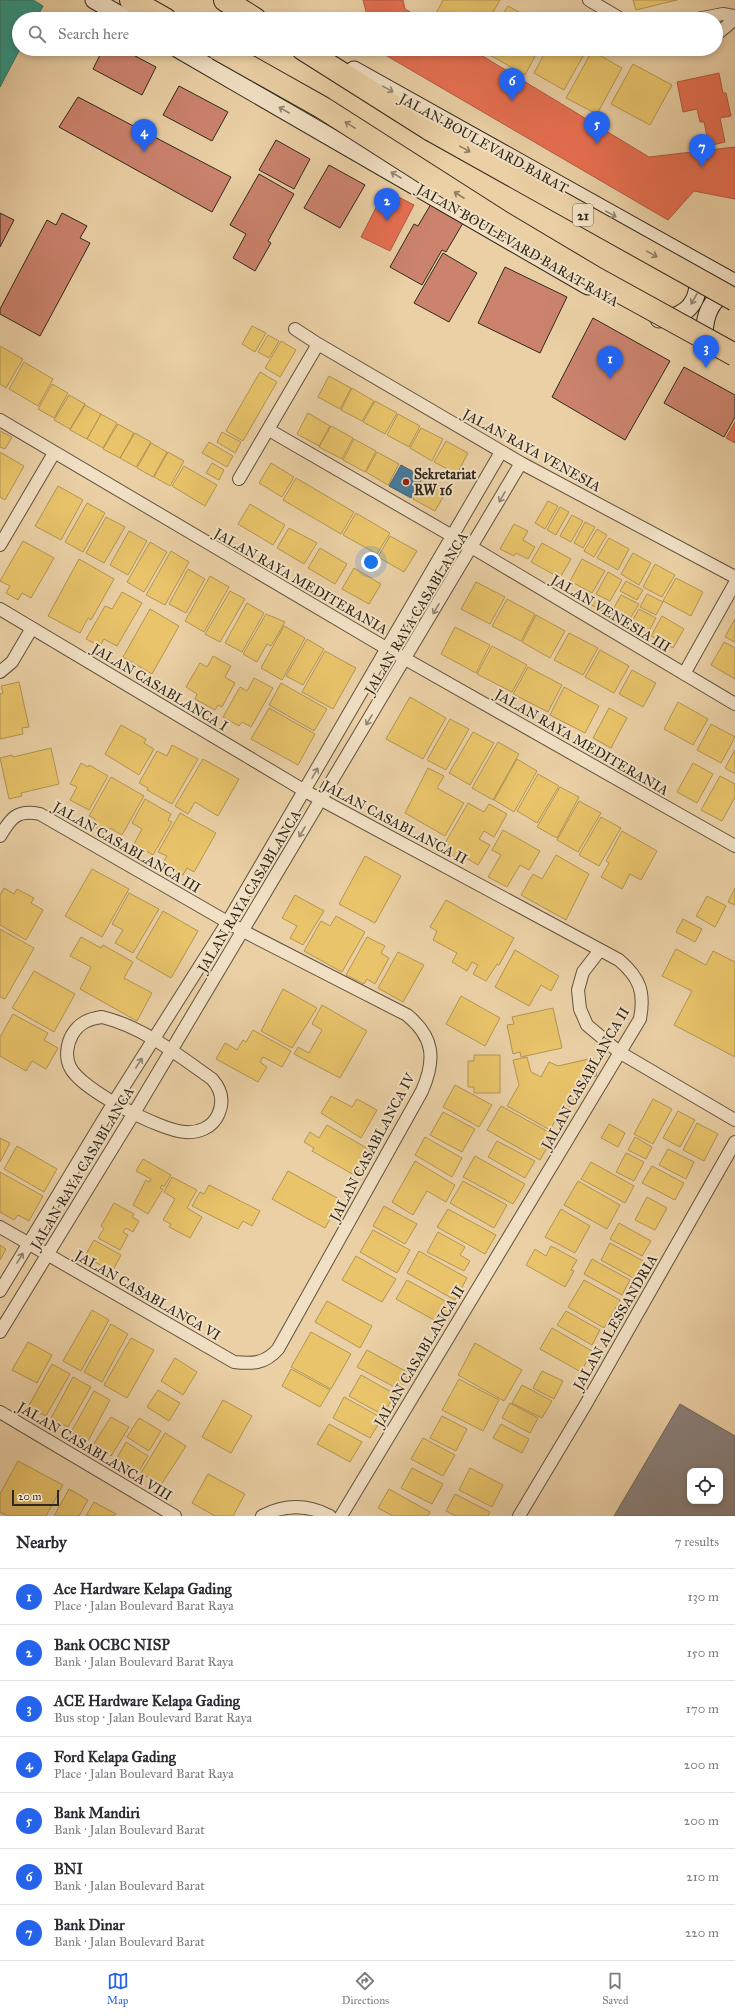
<!DOCTYPE html>
<meta charset="utf-8">
<style>
:root{--surface:#fff;--page:#f2f2f3;--text:#2b2b33;--muted:#7c7c81;--line:#e1e1e2;--accent:#2563eb}
body{margin:0;font-family:"IM FELL Great Primer",serif;background:var(--page);color:var(--text)}
.controls{position:absolute;right:12px;bottom:12px;display:grid;overflow:hidden;border-radius:8px;box-shadow:0 2px 6px #0003}
.controls button{width:36px;height:36px;display:grid;place-items:center;padding:0;border:0;border-bottom:1px solid var(--line);background:var(--surface);color:var(--text);font:20px sans-serif}
.scale{position:absolute;left:12px;bottom:10px;width:47px;box-sizing:border-box;padding-left:4px;border:2px solid #30281d;border-top:0;font-size:11px;line-height:14px;white-space:nowrap;color:#30281d;-webkit-text-stroke:3px #f2e0c4;paint-order:stroke}
.you{position:absolute;left:371px;top:562px;width:14px;height:14px;margin:-10px;border:3px solid #fff;border-radius:50%;background:#1a73e8;box-shadow:0 0 0 6px #1a73e833}
.badge{display:grid;place-items:center;width:26px;height:26px;border-radius:50%;background:var(--accent);color:#fff;font-size:13px;font-weight:700}
.pin{position:absolute;translate:-50% -33px;filter:drop-shadow(0 1px 2px #0008)}
.pin::after{content:'';position:absolute;top:21px;width:14px;height:12px;background:inherit;clip-path:polygon(0 0,100% 0,50% 100%)}
.list{margin:0;padding:0;list-style:none}
h2{display:flex;justify-content:space-between;align-items:center;height:52px;margin:0;padding:0 16px;font-size:17px}
h2 small{font-size:13px;font-weight:400;color:var(--muted)}
.list li{display:grid;grid-template-columns:26px 1fr auto;gap:12px;align-items:center;box-sizing:border-box;height:56px;padding:0 16px;border-top:1px solid var(--line)}
.list b{display:block;font-size:15px;white-space:nowrap}
.list p{margin:0;font-size:13px;white-space:nowrap;color:var(--muted)}
.list em{font-size:13px;font-style:normal;color:var(--muted)}
.icon{flex:none;width:22px;height:22px;fill:none;stroke:currentColor;stroke-width:2;stroke-linecap:round;stroke-linejoin:round}
.map{position:relative;flex:none;width:735px;height:1516px;overflow:hidden}
.search{position:absolute;background:var(--surface);box-shadow:0 2px 6px #0003;left:12px;right:12px;top:12px;height:44px;display:flex;align-items:center;gap:10px;box-sizing:border-box;padding:0 14px;border-radius:22px;color:var(--muted);font-size:15px}
.sheet{height:444px;background:var(--surface)}
nav{display:flex;justify-content:space-around;align-items:center;box-sizing:border-box;height:56px;border-top:1px solid var(--line);background:var(--surface);font-size:11px;color:var(--muted)}
nav a{display:grid;justify-items:center;gap:2px}
nav .on{color:var(--accent)}
.map>svg:first-child{display:block}
.homes{fill:#e9c46a;stroke:#b29553}
.shops{fill:#e76f51;stroke:#b05a41}
.schools{fill:#2a9d8f;stroke:#2c7a6d}
.public{fill:#457b9d;stroke:#3f6277}
.industry{fill:#8a817c;stroke:#6f6660;fill-rule:evenodd}
.building{fill:#cc836e;stroke:#30281d}
.lines{fill:none;stroke-linecap:round;stroke-linejoin:round}
.minor-casing{stroke:#5f523f;stroke-width:14}
.secondary-casing{stroke:#30281d;stroke-width:19}
.motorway-casing{stroke:#30281d;stroke-width:24}
.minor{stroke:#f2e0c4;stroke-width:12}
.secondary{stroke:#f2e0c4;stroke-width:17}
.motorway{stroke:#ebd0a5;stroke-width:22}
.motorway-bridge-casing{stroke:#30281d;stroke-width:24;stroke-linecap:butt}
.motorway-bridge{stroke:#ebd0a5;stroke-width:22}
.oneway{stroke:#918470}
.oneway2{stroke:#8e7c61}
.poi-dot{fill:#8f2418;stroke:#f2e0c4;stroke-width:1.5}
.labels{text-anchor:middle;stroke-width:4;stroke-linejoin:round;paint-order:stroke}
.shield{fill:#f2e0c4;stroke:#6a5f4f;stroke-width:1}
.shield-label{font-size:13px;font-weight:bold;fill:#30281d}
.street-label{font-size:14px;fill:#30281d;stroke:#f2e0c4}
.poi-label{font-size:14px;font-weight:bold;fill:#30281d;stroke:#f2e0c4;text-anchor:start}
</style>
<div class="map">
<svg width="735" height="1516" viewBox="0 0 735 1516">
<rect width="100%" height="100%" fill="#ebd0a5"/>
<filter id="stains"><feTurbulence type="fractalNoise" baseFrequency=".005" numOctaves="4"/><feColorMatrix values="0 0 0 0 .2 0 0 0 0 .09 0 0 0 0 .02 0 0 0 .5 -.17"/></filter>
<radialGradient id="worn" r=".72"><stop offset=".6" stop-color="#630" stop-opacity="0"/><stop offset="1" stop-color="#630" stop-opacity=".3"/></radialGradient>
<!-- homes -->
<path class="homes" d="M443,0H500L489,19H433Z
M633,0H677L636,10Z
M508,6L532,19H500Z
M484,49H539L525,75L483,51Z
M547,49H587L564,90L534,73Z
M592,51L622,68L597,114L566,98Z
M633,64L672,85L650,125L611,104Z
M252,326L266,333L255,352L242,344Z
M268,335L279,341L269,358L258,352Z
M281,341L296,350L280,377L265,368Z
M0,346L23,359L6,388L0,384Z
M24,362L53,379L38,406L9,389Z
M260,372L277,382L243,441L226,431Z
M329,376L351,388L340,409L318,397Z
M52,384L68,393L54,418L38,409Z
M352,388L374,401L362,421L341,410Z
M69,395L85,404L70,429L54,420Z
M375,401L397,413L385,434L363,422Z
M85,405L101,414L87,439L70,430Z
M308,413L330,426L319,446L297,434Z
M101,414L117,423L103,448L87,439Z
M398,414L420,426L409,447L387,435Z
M118,424L134,433L120,458L103,449Z
M331,426L353,438L342,459L319,447Z
M421,428L443,439L432,461L410,448Z
M0,431L12,437L5,449L0,447Z
M222,432L241,442L235,453L217,442Z
M135,433L151,442L136,467L120,458Z
M354,439L376,451L365,472L343,460Z
M446,441L468,453L457,474L434,462Z
M209,442L233,456L227,467L202,453Z
M151,443L167,452L153,477L137,468Z
M0,452L24,466L5,500L0,497Z
M168,452L184,461L170,486L154,477Z
M377,452L399,464L388,485L366,472Z
M212,463L224,470L219,480L206,473Z
M271,463L294,477L282,497L259,483Z
M184,466L217,485L205,506L172,486Z
M296,478L354,512L341,534L283,500Z
M425,478L447,490L435,511L413,499Z
M58,486L83,500L61,540L35,526Z
M548,501L558,506L545,529L535,523Z
M87,503L105,513L83,552L65,542Z
M250,504L285,525L273,545L238,524Z
M560,507L569,512L556,535L547,530Z
M356,513L390,533L377,554L343,535Z
M572,515L583,521L571,542L560,536Z
M106,517L125,527L104,563L86,553Z
M585,522L595,527L583,548L574,543Z
M514,524L528,531L523,540L535,547L528,559L516,553L514,556L500,549Z
M289,528L317,543L304,564L277,548Z
M597,529L607,535L594,557L584,551Z
M129,531L147,541L128,575L110,565Z
M390,536L417,551L404,572L378,557Z
M609,538L629,549L618,570L597,558Z
M23,541L54,558L31,598L22,593L18,600L6,593L10,586L0,581Z
M150,542L167,552L144,592L127,582Z
M542,543L571,559L560,578L531,562Z
M320,548L347,564L335,584L308,568Z
M171,551L189,562L165,605L146,595Z
M633,553L651,563L639,585L621,574Z
M79,559L114,579L91,620L88,618L80,633L48,616Z
M582,559L605,571L592,593L570,581Z
M655,564L675,575L662,597L643,587Z
M354,568L381,584L369,604L342,589Z
M188,569L205,579L186,613L169,604Z
M608,572L622,580L610,601L596,594Z
M210,576L229,587L204,632L185,621Z
M676,578L703,592L691,616L663,601Z
M626,581L643,590L637,600L620,591Z
M476,582L505,597L490,624L461,609Z
M230,591L245,599L220,642L205,634Z
M122,592L142,603L117,646L104,639L100,646L86,639L105,606L112,609Z
M647,594L663,602L656,615L640,607Z
M621,595L639,604L628,622L611,613Z
M594,596L608,604L604,612L590,604Z
M507,599L535,614L521,641L492,626Z
M247,603L264,613L242,652L225,643Z
M150,609L179,626L152,674L123,657Z
M639,609L656,618L648,633L631,623Z
M266,614L285,622L271,646L267,644L257,662L243,654Z
M536,615L565,631L550,658L522,642Z
M662,616L684,629L673,648L651,636Z
M735,619V642L725,637Z
M284,626L305,638L282,680L261,668Z
M455,627L490,645L476,673L441,654Z
M569,633L598,648L583,675L554,660Z
M307,639L324,649L303,685L286,676Z
M724,642L735,648V679L711,665Z
M492,646L527,665L512,692L477,674Z
M600,650L629,666L614,693L585,677Z
M325,651L356,668L333,709L302,692Z
M213,656L231,666L225,677L235,683L222,707L218,705L215,710L195,699L197,694L186,687L200,663L207,667Z
M528,667L562,685L548,712L513,694Z
M632,670L656,683L643,707L619,694Z
M254,678L273,688L251,727L242,722L239,726L223,717L240,687L247,691Z
M19,682L29,727L22,728L23,734L0,739V694L3,693L1,686Z
M281,683L327,709L314,731L269,705Z
M564,687L599,706L585,733L550,715Z
M410,697L446,718L423,759L386,739Z
M678,702L708,719L693,745L664,729Z
M269,708L315,734L298,765L251,739Z
M609,708L627,718L611,748L593,738Z
M450,719L469,729L446,770L427,760Z
M711,724L735,737L721,763L697,750Z
M121,725L146,739L144,743L154,749L139,775L105,754Z
M473,732L494,743L470,785L449,773Z
M498,742L519,754L493,800L472,788Z
M172,745L198,759L172,804L147,790L148,788L139,783L157,751L167,756Z
M51,748L59,784L21,793L22,796L9,799L0,758L12,755L13,757Z
M735,750V774L725,768Z
M203,759L239,779L218,816L195,802L188,814L175,806Z
M517,759L537,771L514,812L494,800Z
M81,763L88,767L89,765L108,776L89,810L70,800L77,787L70,784Z
M693,763L713,774L697,803L677,792Z
M428,768L444,776L437,788L464,803L445,836L405,813Z
M538,774L559,786L537,823L517,811Z
M720,776L735,784V797L722,821L701,810Z
M111,777L144,796L122,835L110,828L106,834L92,825L95,819L89,816Z
M560,787L579,797L557,838L537,827Z
M145,799L171,814L168,820L172,822L153,855L134,844L142,829L132,823Z
M579,801L601,813L578,852L557,840Z
M468,803L484,812L489,804L507,814L494,837L484,831L479,839L490,845L478,865L466,858L464,862L446,852L450,846L445,843Z
M180,813L216,833L194,872L187,868L183,875L162,864L167,856L158,852Z
M601,817L621,828L599,866L579,855Z
M503,830L540,851L529,870L520,865L507,887L488,877L501,855L492,850Z
M622,831L657,851L641,880L630,874L622,889L601,877L609,863L606,861Z
M556,855L589,874L566,920L521,895L533,874L542,879Z
M365,856L401,876L375,923L339,904Z
M92,869L129,889L102,937L65,916Z
M4,888L14,894L17,889L34,898L31,903L43,910L26,940L0,925V895Z
M735,888V905L728,902Z
M129,893L159,909L133,953L115,943L123,930L112,924Z
M295,895L324,911L303,945L290,938L297,926L282,918Z
M707,896L726,906L715,927L696,916Z
M446,900L514,938L499,965L497,964L486,981L473,974L478,965L472,962L467,971L452,962L457,953L433,940L437,931L430,927Z
M163,911L198,931L171,978L136,958Z
M336,916L365,932L342,972L304,951L321,921L330,926Z
M683,919L702,929L695,942L676,932Z
M0,929L34,948L5,999L0,997Z
M81,937L101,948L103,945L133,962L124,978L152,993L137,1021L80,989L91,967L70,956Z
M367,937L385,946L381,953L389,958L375,984L367,979L364,984L346,975Z
M676,949L706,965L713,951L735,962V1057L674,1025L692,991L662,976Z
M515,950L559,976L551,991L541,985L529,1006L495,987Z
M398,952L424,965L403,1002L378,988Z
M34,971L75,994L54,1032L12,1008Z
M283,989L317,1008L292,1048L261,1031Z
M461,996L500,1018L485,1046L446,1024Z
M322,1005L367,1031L340,1078L294,1054L298,1047L309,1053L322,1030L312,1024Z
M553,1008L562,1048L521,1057L520,1052L513,1054L507,1025L514,1024L512,1017Z
M13,1014L48,1033L44,1040L58,1048L46,1069L32,1061L26,1071L0,1056V1037Z
M253,1030L291,1051L282,1067L263,1057L260,1062L267,1067L258,1082L216,1059L225,1043L237,1050L243,1040L246,1042Z
M474,1055H500V1093H474V1087H468V1061H474Z
M527,1057L531,1072L541,1077L549,1062L558,1066L593,1058L597,1076L581,1079L584,1081L567,1111L569,1112L562,1125L555,1121L550,1130L507,1106L519,1085L513,1060Z
M455,1085L492,1105L479,1127L443,1107Z
M331,1096L352,1107L357,1099L377,1110L361,1138L321,1113Z
M653,1099L672,1109L653,1144L634,1134Z
M501,1106L554,1135L540,1160L487,1130Z
M678,1111L695,1120L680,1147L663,1138Z
M443,1112L475,1129L462,1152L430,1135Z
M697,1123L718,1134L704,1161L683,1150Z
M609,1124L625,1133L618,1147L601,1138Z
M327,1125L370,1150L356,1176L312,1151L314,1148L304,1142L310,1132L319,1138Z
M425,1137L462,1158L452,1177L415,1155Z
M635,1137L652,1147L646,1159L628,1150Z
M0,1138L10,1143L0,1162Z
M497,1141L535,1161L525,1178L488,1157Z
M17,1146L57,1169L44,1192L4,1169Z
M668,1149L694,1162L686,1179L659,1165Z
M626,1153L644,1162L634,1181L616,1172Z
M475,1156L525,1184L513,1204L463,1177Z
M143,1159L171,1175L164,1187L162,1185L160,1188L163,1189L148,1214L133,1205L146,1180L149,1182L151,1179L136,1171Z
M415,1161L455,1185L446,1202L427,1191L413,1215L392,1202Z
M591,1162L634,1186L625,1203L581,1179Z
M652,1166L684,1183L675,1200L642,1183Z
M288,1171L341,1200L325,1228L272,1199Z
M0,1172L43,1196L29,1221L18,1215L14,1220L0,1212Z
M172,1177L197,1190L187,1208L202,1217L190,1238L169,1227L171,1224L163,1220L175,1199L164,1192Z
M463,1181L507,1205L494,1228L450,1203Z
M578,1181L620,1205L607,1229L564,1205Z
M209,1185L260,1211L252,1226L243,1221L238,1229L192,1206L200,1192L204,1194Z
M647,1197L667,1208L655,1230L635,1220Z
M114,1203L134,1214L132,1217L139,1221L133,1232L126,1228L123,1232L128,1235L120,1250L98,1238L104,1228L101,1226Z
M384,1206L417,1224L405,1244L373,1226Z
M448,1209L496,1235L485,1254L437,1227Z
M561,1209L590,1226L575,1253L545,1237Z
M619,1223L651,1241L642,1256L610,1239Z
M373,1230L410,1250L397,1273L360,1252Z
M438,1232L465,1247L460,1255L470,1261L464,1271L427,1252Z
M94,1240L121,1255L112,1272L85,1256Z
M610,1243L645,1262L635,1279L601,1260Z
M0,1245L6,1249L0,1260Z
M551,1246L577,1260L571,1270L574,1271L565,1287L526,1265L535,1249L546,1256Z
M419,1251L467,1278L455,1300L407,1273Z
M356,1256L396,1279L382,1302L342,1280Z
M592,1259L630,1280L622,1295L584,1274Z
M407,1280L454,1306L443,1325L396,1299Z
M584,1280L620,1300L604,1328L568,1307Z
M327,1301L372,1326L360,1348L315,1322Z
M92,1310L109,1320L81,1371L63,1361Z
M566,1311L600,1330L592,1345L557,1325Z
M111,1324L128,1334L102,1382L84,1372Z
M552,1328L592,1351L581,1372L540,1349Z
M311,1332L351,1354L331,1389L291,1367Z
M131,1338L154,1350L127,1398L104,1385Z
M28,1342L52,1355L37,1383L12,1370Z
M475,1343L522,1370L504,1401L458,1375Z
M367,1350L409,1373L400,1390L357,1367Z
M175,1358L197,1372L183,1395L161,1381Z
M52,1364L70,1374L46,1416L28,1407Z
M291,1369L330,1390L320,1407L282,1386Z
M542,1371L563,1381L554,1399L533,1388Z
M361,1375L395,1394L383,1415L349,1396Z
M73,1377L91,1387L68,1427L51,1418Z
M459,1379L499,1400L483,1431L442,1410Z
M522,1385L552,1401L542,1418L512,1403Z
M158,1390L180,1403L169,1421L147,1407Z
M94,1391L110,1400L88,1441L71,1432Z
M344,1397L382,1418L370,1438L333,1418Z
M223,1400L252,1416L231,1453L202,1437Z
M510,1403L538,1418L530,1433L502,1418Z
M442,1416L467,1429L456,1451L430,1438Z
M111,1417L129,1427L111,1456L93,1445Z
M139,1418L161,1431L149,1451L127,1437Z
M329,1424L362,1442L350,1462L317,1444Z
M501,1424L529,1439L522,1453L493,1438Z
M165,1433L186,1446L161,1485L141,1473Z
M423,1438L455,1455L443,1476L411,1459Z
M126,1442L148,1456L139,1471L117,1458Z
M18,1461L63,1485L46,1516H8L0,1512V1494Z
M412,1468L443,1484L432,1504L401,1488Z
M470,1468L503,1485L492,1507L459,1490Z
M208,1474L245,1494L233,1516H215L192,1503Z
M69,1489L88,1500L79,1516H54Z
M389,1489L430,1512L428,1516H393L378,1508Z
M455,1494L490,1512L488,1516H456L446,1511Z
M94,1502L116,1514L114,1516H86Z"/>
<!-- shops -->
<path class="shops" d="M363,0H403L405,9L422,19H368Z
M375,49H471L649,157L735,147V199L694,191L668,220Z
M719,73L723,93H726L731,116L720,118L725,142L709,146L704,122H700L697,109L683,112L677,82Z
M385,190L414,205L390,251L361,237Z
M735,422V443L726,438Z"/>
<!-- schools -->
<path class="schools" d="M0,0H33L43,6L36,19H19L20,49L0,87Z"/>
<!-- public -->
<path class="public" d="M401,465L423,477L411,498L389,486Z"/>
<!-- industry -->
<path class="industry" d="M680,1404L735,1436V1516H614ZM690,1471H720V1501H690Z"/>
<!-- building -->
<path class="building" d="M103,49H122L156,67L142,95L93,69Z
M179,86L228,112L212,141L163,115Z
M78,97L231,177L212,212L59,127Z
M276,140L310,159L294,189L259,170Z
M329,165L365,185L340,228L304,208Z
M259,174L294,194L268,241L271,243L255,271L233,258L246,234L230,225Z
M431,204L463,223L446,252L442,250L422,285L390,267L414,224L418,226Z
M0,213L14,220L0,247Z
M62,213L87,226L80,238L90,243L40,336L0,314V309L47,220L56,225Z
M443,253L477,273L449,322L414,303Z
M505,267L567,297L540,353L478,323Z
M593,318L670,361L625,440L552,397Z
M684,367L735,395V417L724,437L664,403Z"/>
<g class="lines">
<!-- minor casing -->
<g class="minor-casing">
<path id="minor" d="M589,0L621,19
M697,19L723,14L735,16
M716,35L735,19
M671,49H684
M295,329L318,344L521,463L735,577
M0,420L386,648L735,846
M269,430L473,548L735,704
M239,479L318,344
M0,545L54,453
M0,609L305,791L619,960C640,978 645,992 640,1019L341,1516
M0,672L12,662L32,628
M684,674L735,583
M0,836C11,818 17,809 40,814L243,931L407,1015C434,1037 436,1059 422,1091L278,1349C265,1364 252,1364 234,1362L0,1227
M600,950L583,972L578,990L580,1009L587,1025L619,1052L735,1120
M102,1017C143,1027 178,1055 212,1079C222,1090 224,1102 218,1115C212,1128 198,1133 185,1132C161,1131 80,1089 70,1067C65,1057 67,1044 72,1035C79,1023 88,1019 102,1017Z
M0,1291L114,1102L227,923L501,452
M0,1332L134,1113L521,463
M0,1412L175,1516
M262,1516C285,1504 307,1504 330,1516
M519,1516L586,1404L735,1142"/>
</g>
<!-- secondary casing -->
<g class="secondary-casing">
<path id="secondary" d="M94,0L127,19
M178,49L588,286
M354,70L735,283
M659,319C665,318 673,318 678,315C697,307 700,287 697,269
M703,347C704,319 706,302 732,287"/>
</g>
<!-- motorway casing -->
<g class="motorway-casing">
<path id="motorway" d="M131,0L165,19
M225,0L255,19
M303,49L431,130"/>
</g>
<!-- minor -->
<use href="#minor" class="minor"/>
<!-- secondary -->
<use href="#secondary" class="secondary"/>
<!-- motorway -->
<use href="#motorway" class="motorway"/>
<!-- motorway-bridge casing -->
<g class="motorway-bridge-casing">
<path id="motorway-bridge" d="M218,49L323,108L503,223L597,279L735,355
M431,130L735,300"/>
</g>
<!-- motorway-bridge -->
<use href="#motorway-bridge" class="motorway-bridge"/>
</g>
<!-- one-way arrows -->
<defs><path id="oneway-shaft" d="M-6 0H5M1.5-3L5.5 0L1.5 3" fill="none" stroke-width="1.6" stroke-linecap="round" stroke-linejoin="round"/></defs>
<g class="oneway">
<use href="#oneway-shaft" transform="translate(388 89) rotate(29)"/>
<use href="#oneway-shaft" transform="translate(284 110) rotate(-150)"/>
<use href="#oneway-shaft" transform="translate(396 175) rotate(-150)"/>
<use href="#oneway-shaft" transform="translate(611 214) rotate(29)"/>
<use href="#oneway-shaft" transform="translate(694 299) rotate(119)"/>
<use href="#oneway-shaft" transform="translate(502 497) rotate(120)"/>
<use href="#oneway-shaft" transform="translate(436 609) rotate(121)"/>
<use href="#oneway-shaft" transform="translate(369 720) rotate(121)"/>
<use href="#oneway-shaft" transform="translate(315 773) rotate(-60)"/>
<use href="#oneway-shaft" transform="translate(302 832) rotate(121)"/>
<use href="#oneway-shaft" transform="translate(139 1063) rotate(-57)"/>
<use href="#oneway-shaft" transform="translate(20 1258) rotate(-59)"/>
</g>
<g class="oneway2">
<use href="#oneway-shaft" transform="translate(350 125) rotate(-148)"/>
<use href="#oneway-shaft" transform="translate(465 149) rotate(29)"/>
<use href="#oneway-shaft" transform="translate(459 195) rotate(-147)"/>
<use href="#oneway-shaft" transform="translate(652 254) rotate(29)"/>
</g>
<!-- markers -->
<circle class="poi-dot" cx="406" cy="482" r="4"/>
<g class="labels">
<!-- shield labels -->
<rect class="shield" x="573" y="204" width="20" height="22" rx="3"/>
<g class="shield-label">
<text x="583" y="220">21</text>
</g>
<!-- street labels -->
<g class="street-label">
<text transform="translate(484 143) rotate(29)" y="5">JALAN BOULEVARD BARAT</text>
<text transform="translate(518 245) rotate(30)" y="5">JALAN BOULEVARD BARAT RAYA</text>
<text transform="translate(532 450) rotate(29)" y="5">JALAN RAYA VENESIA</text>
<text transform="translate(301 581) rotate(30)" y="5">JALAN RAYA MEDITERANIA</text>
<text transform="translate(416 613) rotate(-59)" y="5">JALAN RAYA CASABLANCA</text>
<text transform="translate(611 613) rotate(31)" y="5">JALAN VENESIA III</text>
<text transform="translate(160 687) rotate(31)" y="5">JALAN CASABLANCA I</text>
<text transform="translate(582 742) rotate(30)" y="5">JALAN RAYA MEDITERANIA</text>
<text transform="translate(395 822) rotate(28)" y="5">JALAN CASABLANCA II</text>
<text transform="translate(127 847) rotate(30)" y="5">JALAN CASABLANCA III</text>
<text transform="translate(249 891) rotate(-59)" y="5">JALAN RAYA CASABLANCA</text>
<text transform="translate(585 1078) rotate(-60)" y="5">JALAN CASABLANCA II</text>
<text transform="translate(372 1147) rotate(-62)" y="5">JALAN CASABLANCA IV</text>
<text transform="translate(82 1168) rotate(-59)" y="5">JALAN RAYA CASABLANCA</text>
<text transform="translate(148 1295) rotate(30)" y="5">JALAN CASABLANCA VI</text>
<text transform="translate(615 1322) rotate(-60)" y="5">JALAN ALESSANDRIA</text>
<text transform="translate(419 1356) rotate(-59)" y="5">JALAN CASABLANCA II</text>
<text transform="translate(95 1451) rotate(31)" y="5">JALAN CASABLANCA VIII</text>
</g>
<!-- poi labels -->
<g class="poi-label">
<text x="414" y="479">Sekretariat<tspan x="414" dy="16">RW 16</tspan></text>
</g>
</g>
<rect width="100%" height="100%" filter="url(#stains)"/>
<rect width="100%" height="100%" fill="url(#worn)"/>
</svg>
<div class="controls">
<button><svg class="icon" aria-label="locate" viewBox="0 0 24 24"><circle cx="12" cy="12" r="6"/><path d="M12 2v4M12 18v4M2 12h4M18 12h4"/></svg></button>
</div>
<div class="scale">20 m</div>
<div class="you"></div>
<div class="pin badge" style="left:610px;top:379px">1</div>
<div class="pin badge" style="left:387px;top:221px">2</div>
<div class="pin badge" style="left:706px;top:368px">3</div>
<div class="pin badge" style="left:144px;top:152px">4</div>
<div class="pin badge" style="left:597px;top:144px">5</div>
<div class="pin badge" style="left:512px;top:101px">6</div>
<div class="pin badge" style="left:702px;top:167px">7</div>
<div class="search"><svg class="icon" aria-label="search" viewBox="0 0 24 24"><circle cx="10" cy="10" r="6"/><path d="M15 15l6 6"/></svg>Search here</div>
</div>
<section class="sheet">
<h2>Nearby<small>7 results</small></h2>
<ul class="list">
<li><span class="badge">1</span><div><b>Ace Hardware Kelapa Gading</b><p>Place · Jalan Boulevard Barat Raya</p></div><em>130 m</em></li>
<li><span class="badge">2</span><div><b>Bank OCBC NISP</b><p>Bank · Jalan Boulevard Barat Raya</p></div><em>150 m</em></li>
<li><span class="badge">3</span><div><b>ACE Hardware Kelapa Gading</b><p>Bus stop · Jalan Boulevard Barat Raya</p></div><em>170 m</em></li>
<li><span class="badge">4</span><div><b>Ford Kelapa Gading</b><p>Place · Jalan Boulevard Barat Raya</p></div><em>200 m</em></li>
<li><span class="badge">5</span><div><b>Bank Mandiri</b><p>Bank · Jalan Boulevard Barat</p></div><em>200 m</em></li>
<li><span class="badge">6</span><div><b>BNI</b><p>Bank · Jalan Boulevard Barat</p></div><em>210 m</em></li>
<li><span class="badge">7</span><div><b>Bank Dinar</b><p>Bank · Jalan Boulevard Barat</p></div><em>220 m</em></li>
</ul>
</section>
<nav>
<a class="on"><svg class="icon" aria-label="map" viewBox="0 0 24 24"><path d="M3 6l6-2 6 2 6-2v14l-6 2-6-2-6 2zM9 4v14M15 6v14"/></svg>Map</a>
<a><svg class="icon" aria-label="directions" viewBox="0 0 24 24"><path d="M12 3l9 9-9 9-9-9zM9 14v-3h6M13 9l2 2-2 2"/></svg>Directions</a>
<a><svg class="icon" aria-label="saved" viewBox="0 0 24 24"><path d="M7 4h10v16l-5-4-5 4z"/></svg>Saved</a>
</nav>
